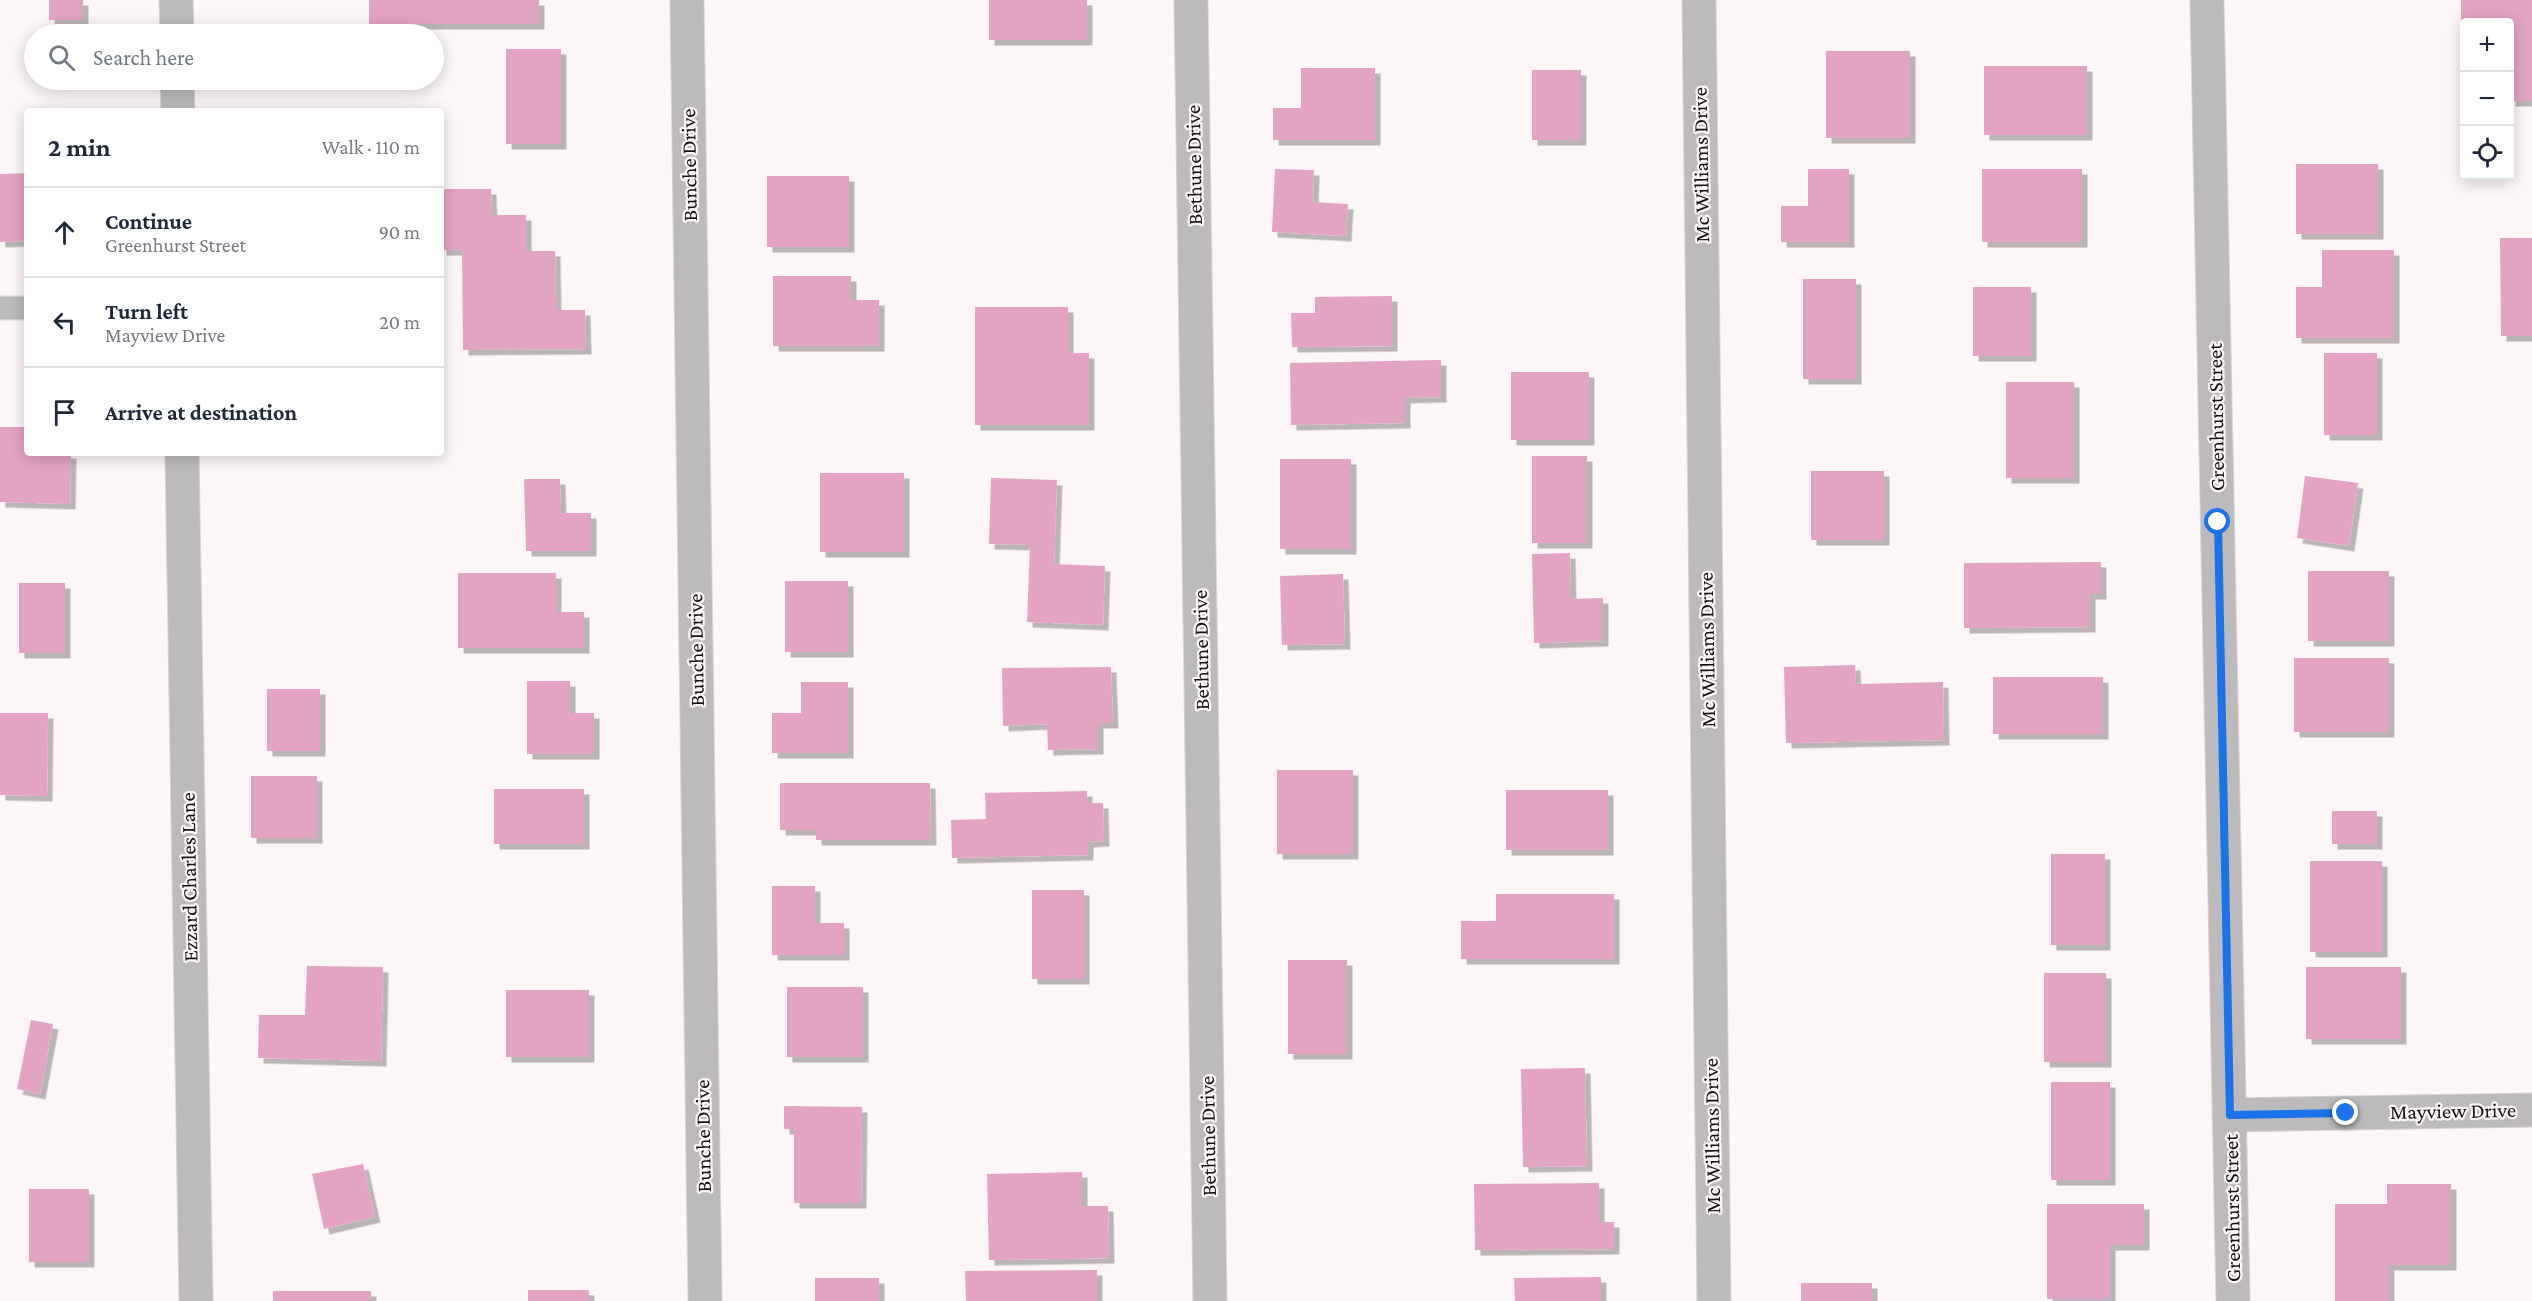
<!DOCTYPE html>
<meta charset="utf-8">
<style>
:root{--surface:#fff;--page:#f6f6f7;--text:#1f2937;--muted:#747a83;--line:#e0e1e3}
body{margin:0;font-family:"Crimson Pro",serif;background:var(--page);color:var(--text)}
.controls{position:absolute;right:18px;top:18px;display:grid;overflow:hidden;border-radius:6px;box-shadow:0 3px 15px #0003}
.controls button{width:54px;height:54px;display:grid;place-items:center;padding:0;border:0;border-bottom:2px solid var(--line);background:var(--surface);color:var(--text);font:30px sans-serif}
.stop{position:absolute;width:18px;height:18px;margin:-14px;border:4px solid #1a73e8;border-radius:50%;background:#fff}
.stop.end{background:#1a73e8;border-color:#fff;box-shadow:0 2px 6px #0008}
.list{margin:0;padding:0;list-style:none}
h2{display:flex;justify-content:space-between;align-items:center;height:78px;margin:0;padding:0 24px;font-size:26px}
h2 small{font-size:20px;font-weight:400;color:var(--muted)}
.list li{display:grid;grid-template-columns:39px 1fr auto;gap:18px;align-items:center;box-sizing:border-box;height:90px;padding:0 24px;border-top:2px solid var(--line)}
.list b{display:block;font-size:22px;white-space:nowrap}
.list p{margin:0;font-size:20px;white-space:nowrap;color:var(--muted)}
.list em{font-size:20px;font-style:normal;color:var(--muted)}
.icon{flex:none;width:33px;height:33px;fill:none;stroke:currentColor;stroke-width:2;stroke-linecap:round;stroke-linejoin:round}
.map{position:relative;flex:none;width:2532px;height:1301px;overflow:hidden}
.search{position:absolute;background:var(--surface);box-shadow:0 3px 15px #0003;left:24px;top:24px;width:420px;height:66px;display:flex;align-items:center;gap:15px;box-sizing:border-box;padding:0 21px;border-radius:33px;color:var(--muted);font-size:22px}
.panel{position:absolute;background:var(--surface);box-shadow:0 3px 15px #0003;left:24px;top:108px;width:420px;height:348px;border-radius:6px}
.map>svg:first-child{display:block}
.building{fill:#e3a3c3;filter:url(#shadow)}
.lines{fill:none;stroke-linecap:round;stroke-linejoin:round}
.lane-casing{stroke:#d8d1d4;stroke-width:25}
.street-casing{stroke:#d8d1d4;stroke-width:35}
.lane{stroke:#bcbabb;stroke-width:22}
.street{stroke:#bcbabb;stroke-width:33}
.route{stroke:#1a73e8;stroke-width:8}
.labels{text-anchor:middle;stroke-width:4.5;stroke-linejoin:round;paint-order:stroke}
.street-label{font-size:21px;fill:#131112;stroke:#fdf6f9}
</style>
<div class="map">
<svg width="2532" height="1301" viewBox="0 0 2532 1301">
<defs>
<filter id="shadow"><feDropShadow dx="5.5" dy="5.5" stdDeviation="0" flood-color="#0004"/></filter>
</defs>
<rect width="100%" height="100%" fill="#fdf6f9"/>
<!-- building -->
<path class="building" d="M49,0H83V20H49Z
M369,0H539V24H369Z
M989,0H1087V40H989Z
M2461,0H2532V101H2510V22H2464V101H2461Z
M506,49H561V144H506Z
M1826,51H1910V138H1826Z
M1984,66H2087V135H1984Z
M1301,68H1375V140H1273V108H1301Z
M1532,70H1581V140H1532Z
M2296,164H2378V234H2296Z
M1275,169L1314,170L1313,202L1348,204L1346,236L1272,232Z
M1808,169H1849V242H1781V206H1808Z
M1982,169H2082V242H1982Z
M27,173V241L0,242V174Z
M767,176H849V247H767Z
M441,189H491L492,215H526V251H555L556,310H585L586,349L463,350L462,250H441Z
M2500,238H2532V336H2501Z
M2322,250H2394V338H2296V287H2322Z
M773,276H851V300H879V346H773Z
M1803,279H1856V379H1803Z
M1973,287H2031V356H1973Z
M1392,296V346L1292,347L1291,313H1315V297Z
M975,307H1068V353H1089V425H975Z
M2324,353H2377V435H2324Z
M1441,360V397L1405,398V423L1291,425L1290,363Z
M1511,372H1589V440H1511Z
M2006,382H2074V478H2006Z
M0,427H27V453H71L70,504L0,502Z
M1532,456H1587V543H1532Z
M1280,459H1351V549H1280Z
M1811,471H1884V540H1811Z
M820,473H904V552H820Z
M2305,476L2358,483L2349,546L2297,538Z
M991,478L1057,480L1054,564L1105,566L1103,625L1027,622L1030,545L989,544Z
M524,479H560L561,513H591V551H526Z
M1570,553L1571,599L1603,598V641L1534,643L1532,554Z
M2101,562V594H2090V627L1964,628V563Z
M2308,571H2389V641H2308Z
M458,573H556V612H584V648H458Z
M1343,574L1345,644L1282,645L1280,576Z
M785,581H848V652H785Z
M19,583H65V653H19Z
M2294,658H2389V732H2294Z
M1855,665L1856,684L1943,682L1944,740L1786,743L1784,667Z
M1111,667L1113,723H1098V749L1048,750L1047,724L1003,726L1002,668Z
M1993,677H2103V734H1993Z
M527,681H570V713H594V754H527Z
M801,682H848V753H772V713H801Z
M267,689H320V751H267Z
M0,713H48L47,796L0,795Z
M1277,770H1353V854H1277Z
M251,776H317V838H251Z
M780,783H930L931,840H816V830H780Z
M494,789H584V844H494Z
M1506,790H1608V850H1506Z
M1087,791V803H1103L1104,841L1088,842V855L952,858L951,820L986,819L985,793Z
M2332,811H2377V844H2332Z
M2051,854H2105V945H2051Z
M2310,861H2382V952H2310Z
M772,886H815V923H844V955H772Z
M1032,890H1084V979H1032Z
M1496,894H1614V959H1461V921H1496Z
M1288,960H1347V1054H1288Z
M307,966L383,967L381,1061L258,1058L259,1015H305Z
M2306,967H2401V1039H2306Z
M2044,973H2106V1062H2044Z
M787,987H863V1057H787Z
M506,990H589V1057H506Z
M31,1020L53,1024L40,1094L17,1089Z
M1585,1068L1587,1166L1523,1167L1521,1069Z
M2051,1082H2110V1180H2051Z
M784,1106L862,1107L861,1203H794V1129H784Z
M363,1164L375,1217L324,1229L312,1174Z
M1082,1172V1206H1108L1109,1258L989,1260L987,1174Z
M1599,1183V1222H1614V1249L1475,1250L1474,1184Z
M2387,1184H2451V1265H2389V1301H2335V1204H2387Z
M29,1189H89V1262H29Z
M2047,1204H2144V1245H2110V1299H2047Z
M1097,1270V1301H966L965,1271Z
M1601,1277V1301H1515L1514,1278Z
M815,1278H879V1301H815Z
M1801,1283H1872V1301H1801Z
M528,1290H589V1301H528Z
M273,1291H371V1301H273Z"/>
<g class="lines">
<!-- lane casing -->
<g class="lane-casing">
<path id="lane" d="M0,308H27"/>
</g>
<!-- street casing -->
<g class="street-casing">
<path id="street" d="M176,0L177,34
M687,0L705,1301
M1191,0L1210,1301
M1699,0L1714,1301
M2207,0L2233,1301
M177,80L178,111
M182,453L196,1301
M2230,1115L2532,1110"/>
</g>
<!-- lane -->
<use href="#lane" class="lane"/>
<!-- street -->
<use href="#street" class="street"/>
</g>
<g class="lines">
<!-- route -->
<path class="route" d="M2218,522L2230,1115L2346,1113"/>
</g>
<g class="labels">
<!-- street labels -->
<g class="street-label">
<text transform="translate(689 165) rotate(-91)" y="7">Bunche Drive</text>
<text transform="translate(1194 165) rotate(-91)" y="7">Bethune Drive</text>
<text transform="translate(1701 165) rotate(-91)" y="7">Mc Williams Drive</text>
<text transform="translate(2216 417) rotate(-91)" y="7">Greenhurst Street</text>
<text transform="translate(696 650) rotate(-91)" y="7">Bunche Drive</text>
<text transform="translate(1201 650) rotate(-91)" y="7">Bethune Drive</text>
<text transform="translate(1707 650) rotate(-91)" y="7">Mc Williams Drive</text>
<text transform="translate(189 877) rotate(-91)" y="7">Ezzard Charles Lane</text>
<text transform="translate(2453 1111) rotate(-1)" y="7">Mayview Drive</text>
<text transform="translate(703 1136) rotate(-91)" y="7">Bunche Drive</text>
<text transform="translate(1208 1136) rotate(-91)" y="7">Bethune Drive</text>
<text transform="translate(1712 1136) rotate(-91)" y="7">Mc Williams Drive</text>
<text transform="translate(2232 1208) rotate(-91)" y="7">Greenhurst Street</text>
</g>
</g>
</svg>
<div class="controls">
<button>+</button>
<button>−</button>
<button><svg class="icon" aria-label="locate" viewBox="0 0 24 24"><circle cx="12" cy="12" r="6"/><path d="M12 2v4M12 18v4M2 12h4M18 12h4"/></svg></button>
</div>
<div class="stop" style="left:2218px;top:522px"></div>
<div class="stop end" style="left:2346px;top:1113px"></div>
<div class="search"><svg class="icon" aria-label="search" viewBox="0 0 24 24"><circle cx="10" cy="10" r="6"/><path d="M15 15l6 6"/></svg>Search here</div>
<section class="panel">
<h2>2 min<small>Walk · 110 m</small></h2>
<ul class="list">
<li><svg class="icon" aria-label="ahead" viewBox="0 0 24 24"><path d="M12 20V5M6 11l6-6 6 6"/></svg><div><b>Continue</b><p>Greenhurst Street</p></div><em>90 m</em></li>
<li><svg class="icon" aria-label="left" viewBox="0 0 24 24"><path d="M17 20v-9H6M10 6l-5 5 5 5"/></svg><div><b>Turn left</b><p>Mayview Drive</p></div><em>20 m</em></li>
<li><svg class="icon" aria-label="arrive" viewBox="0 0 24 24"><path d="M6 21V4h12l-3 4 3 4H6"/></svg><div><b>Arrive at destination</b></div></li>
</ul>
</section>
</div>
